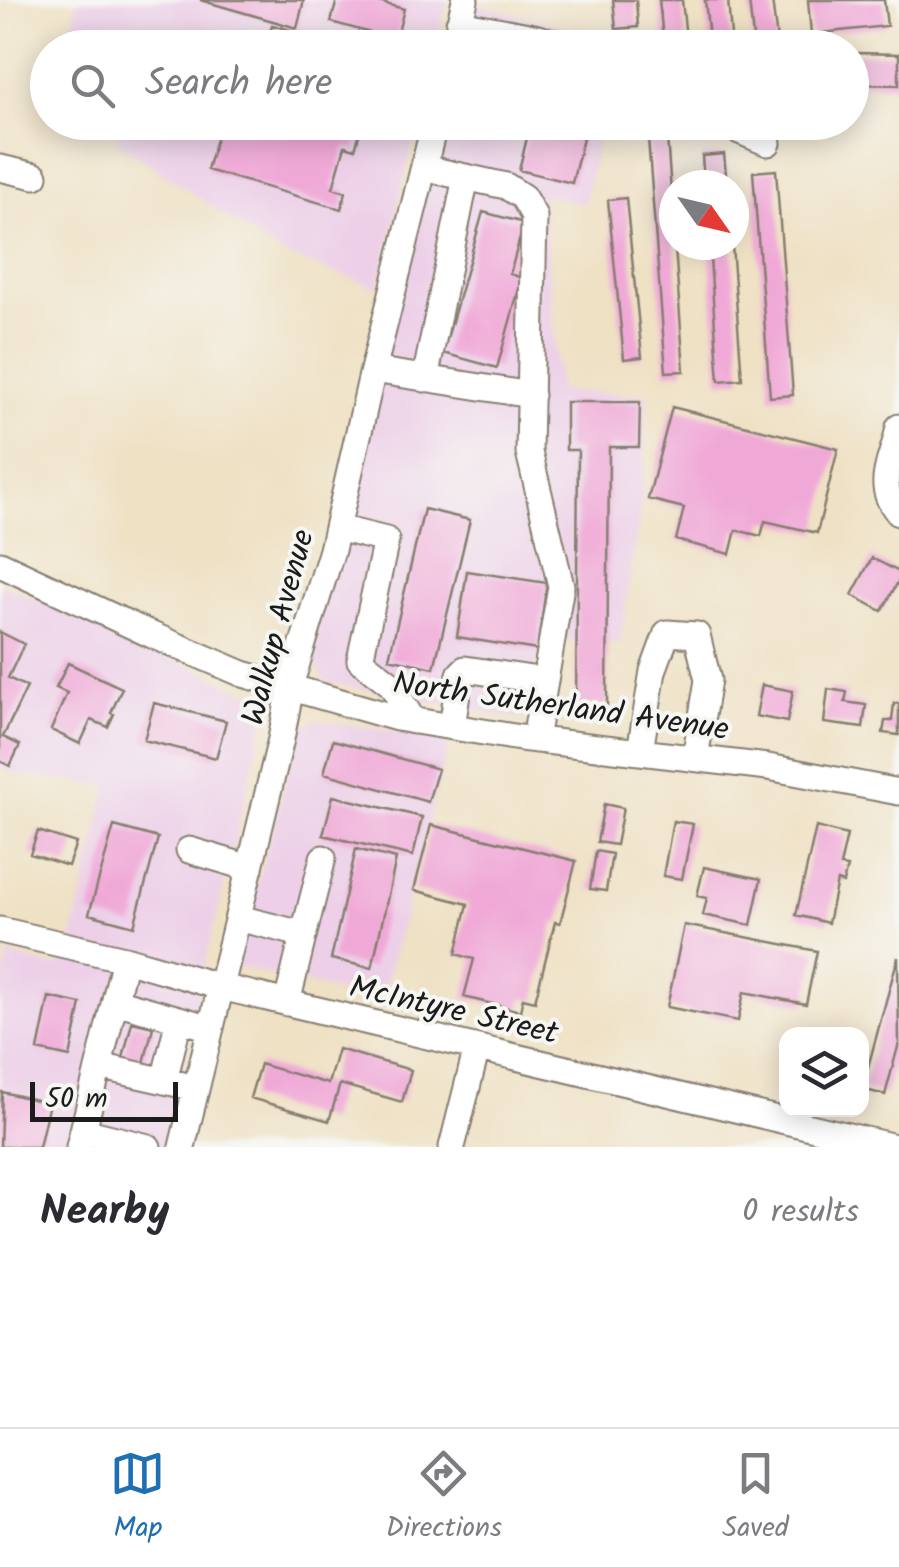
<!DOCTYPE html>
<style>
:root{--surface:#fff;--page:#f2f2f3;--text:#2b2b33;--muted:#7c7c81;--line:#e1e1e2;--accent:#1f6fb2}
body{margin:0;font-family:Kalam,sans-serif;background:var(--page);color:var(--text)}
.controls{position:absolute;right:30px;bottom:30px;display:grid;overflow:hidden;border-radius:20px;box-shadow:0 5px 25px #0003}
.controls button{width:90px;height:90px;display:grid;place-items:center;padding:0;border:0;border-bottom:2px solid var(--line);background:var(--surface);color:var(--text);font:50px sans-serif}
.compass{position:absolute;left:659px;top:170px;width:90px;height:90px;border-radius:50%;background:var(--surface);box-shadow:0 5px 25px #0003;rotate:124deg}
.scale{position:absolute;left:30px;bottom:25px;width:148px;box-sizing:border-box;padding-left:10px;border:5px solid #1c1c1c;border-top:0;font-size:28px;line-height:35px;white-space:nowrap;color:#1c1c1c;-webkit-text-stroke:8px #f6f6f2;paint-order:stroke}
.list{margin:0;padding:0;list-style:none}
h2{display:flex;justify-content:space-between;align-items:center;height:130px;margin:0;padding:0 40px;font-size:42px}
h2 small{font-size:32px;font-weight:400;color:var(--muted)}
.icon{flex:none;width:55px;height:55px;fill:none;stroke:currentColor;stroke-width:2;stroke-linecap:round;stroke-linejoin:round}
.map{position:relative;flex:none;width:899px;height:1147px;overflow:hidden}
.search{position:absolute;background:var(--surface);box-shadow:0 5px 25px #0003;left:30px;right:30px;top:30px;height:110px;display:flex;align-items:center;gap:25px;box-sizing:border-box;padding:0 35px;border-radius:55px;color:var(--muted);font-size:38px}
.sheet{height:280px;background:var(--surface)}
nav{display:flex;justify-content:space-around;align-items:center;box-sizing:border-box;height:140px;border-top:2px solid var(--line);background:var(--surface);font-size:28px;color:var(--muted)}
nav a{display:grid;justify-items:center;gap:5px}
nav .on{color:var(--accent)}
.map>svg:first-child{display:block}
.built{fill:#edd0e8}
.building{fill:#f0a9d7}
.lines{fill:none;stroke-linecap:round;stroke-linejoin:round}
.minor-casing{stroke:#867e70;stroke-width:29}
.minor{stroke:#fff;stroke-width:25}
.labels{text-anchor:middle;stroke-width:8;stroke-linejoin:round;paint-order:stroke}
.street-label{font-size:32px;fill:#1c1c1c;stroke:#f6f6f2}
</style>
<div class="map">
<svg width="899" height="1147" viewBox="0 0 899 1147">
<rect width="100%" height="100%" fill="#f6f6f2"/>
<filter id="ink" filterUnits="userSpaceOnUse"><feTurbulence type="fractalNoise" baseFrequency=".01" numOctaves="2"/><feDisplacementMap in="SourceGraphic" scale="20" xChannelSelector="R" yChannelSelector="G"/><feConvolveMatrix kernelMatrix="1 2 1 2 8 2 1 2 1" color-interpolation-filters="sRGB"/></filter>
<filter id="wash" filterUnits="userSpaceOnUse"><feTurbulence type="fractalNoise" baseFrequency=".0048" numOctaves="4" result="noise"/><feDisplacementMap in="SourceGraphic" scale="40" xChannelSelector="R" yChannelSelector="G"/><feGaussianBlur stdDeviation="2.25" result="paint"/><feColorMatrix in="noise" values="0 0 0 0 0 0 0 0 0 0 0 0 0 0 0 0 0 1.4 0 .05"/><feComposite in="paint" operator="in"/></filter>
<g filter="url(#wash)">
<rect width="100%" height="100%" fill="#efe1c4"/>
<!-- built -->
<path class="built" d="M76,0H448L436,47L122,48L72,34Z
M478,4L566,28L605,47L465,48Z
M120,123H418L378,288L280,253L117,142Z
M443,123H602L584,204L542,194L559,391L647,395L643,487L620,643L544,639L521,719L326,682L315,665L312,641Z
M0,584L193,667L256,697L265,716L198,992L165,1147H0V992L9,955L54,967L68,957L108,786L22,775L0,767Z
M315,720L450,739L381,1002L235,966L300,728Z"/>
<g id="blocks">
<!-- building -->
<path class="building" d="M200,0H304L297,28Z
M337,0H371L404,9L396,40L331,22Z
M613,0H636L638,27L616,29Z
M659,0H682L687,48H664Z
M705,0H728L732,48H710Z
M749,0H772L778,48H754Z
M808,0H884L887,26L811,34Z
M272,25L351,46V48H281L267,44Z
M856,53L899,54V85L855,84Z
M221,122H326L360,132L355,149L345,146L333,188L346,192L341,209L207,170Z
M531,122H587L572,183L519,170Z
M666,123L684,371L666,372L647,125Z
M724,154L727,185H704L702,156Z
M776,170L793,395L770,397L753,172Z
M626,198L642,357L624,359L608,200Z
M483,212L524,223L510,274L522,278L497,368L443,353Z
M709,245H732L742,379L719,381Z
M566,402H640L639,447H609L607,705H576L578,450H566Z
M672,407L838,449L817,533L765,521L761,536L736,530L730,554L676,540L684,508L648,499Z
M424,509L470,520L434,668L389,658Z
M872,558L899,572V580L882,611L852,595Z
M467,571L547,583L537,650L457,637Z
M0,632L24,644L8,678L27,687L3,737L20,745L10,766L0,761Z
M68,663L122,688L111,713L114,714L108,727L91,720L80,744L51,730L67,693L56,688Z
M762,685L793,691L787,722L756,716Z
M828,689L847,692L845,702L866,705L863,728L824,723Z
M154,703L226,721L216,758L144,740Z
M894,703L899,704V735L883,733L885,721H892Z
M333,740L438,769L428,802L324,773Z
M333,796L422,817L413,856L323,835Z
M604,804L623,808L616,845L597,842Z
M673,821L693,824L682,879L663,876Z
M431,825L576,861L560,923L555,922L535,1001L523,998L520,1011L464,997L474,959L456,954L468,904L414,890Z
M114,826L158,838L134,926L89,914Z
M816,827L847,835L840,866L847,867L843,883L837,881L828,923L796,915Z
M38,831L76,843L68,866L30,854Z
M356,849L396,859L372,968L331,959Z
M596,851L612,854L606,891L590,889Z
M704,867L761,879L751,925L703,915L707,898L697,896Z
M684,925L817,951L806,1004L744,992L738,1021L667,1007Z
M898,957L899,1043L885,1095L862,1089Z
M49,997L81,1004L70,1057L38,1050Z
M132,1022L153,1027L142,1071L121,1066Z
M338,1049L411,1070L402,1102L340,1084L329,1121L250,1098L260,1064L328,1084Z
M2,1092L49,1103L39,1147H0Z"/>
</g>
</g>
<g filter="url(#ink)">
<use href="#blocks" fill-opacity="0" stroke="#867e70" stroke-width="2.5"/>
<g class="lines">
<!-- minor casing -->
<g class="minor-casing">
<path id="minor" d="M459,23L534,37L574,48
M454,48L465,0
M718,122L768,143
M0,168L35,176
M424,168L506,186L523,197L534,216L529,452L561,586L535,740
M373,370L531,395
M425,379L466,177
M899,427C894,459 872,484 899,513
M337,528L386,540L360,660L391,684L413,721
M0,564L152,635L243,674L397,718L520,738L768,767L899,792
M452,727L460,674L465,669L545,681
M640,751L653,671L667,633L697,635L708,680L695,758
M189,850L250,868
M238,918L294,932L303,937L287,1003
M0,930L125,959L221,987L895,1147
M303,937L323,858
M115,1001L211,1028
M99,1066L196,1088
M164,1081L179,1019
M83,1131L148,1147
M79,1147L125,959
M182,1147L281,739L293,676L332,550L373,370L435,122
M452,1147L477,1048"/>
</g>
<!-- minor -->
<use href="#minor" class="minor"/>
</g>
</g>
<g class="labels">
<!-- street labels -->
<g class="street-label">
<text transform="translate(277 627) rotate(-75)" y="11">Walkup Avenue</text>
<text transform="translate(561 705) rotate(8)" y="11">North Sutherland Avenue</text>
<text transform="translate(454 1009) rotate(13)" y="11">McIntyre Street</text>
</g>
</g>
</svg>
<div class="controls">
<button><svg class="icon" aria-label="layers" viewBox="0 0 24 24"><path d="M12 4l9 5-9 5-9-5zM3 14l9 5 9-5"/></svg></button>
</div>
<svg class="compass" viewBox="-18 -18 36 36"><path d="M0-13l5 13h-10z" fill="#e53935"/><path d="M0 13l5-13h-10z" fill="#7c7c81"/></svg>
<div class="scale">50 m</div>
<div class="search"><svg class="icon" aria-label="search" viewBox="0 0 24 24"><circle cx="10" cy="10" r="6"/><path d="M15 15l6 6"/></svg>Search here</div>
</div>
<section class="sheet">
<h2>Nearby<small>0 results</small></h2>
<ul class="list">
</ul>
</section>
<nav>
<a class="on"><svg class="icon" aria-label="map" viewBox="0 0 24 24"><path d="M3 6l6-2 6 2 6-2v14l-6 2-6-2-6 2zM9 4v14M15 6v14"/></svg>Map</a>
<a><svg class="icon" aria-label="directions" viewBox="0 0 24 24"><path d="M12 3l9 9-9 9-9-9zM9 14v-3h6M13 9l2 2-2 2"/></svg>Directions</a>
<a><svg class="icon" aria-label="saved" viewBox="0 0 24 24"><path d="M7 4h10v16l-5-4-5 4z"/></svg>Saved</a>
</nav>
